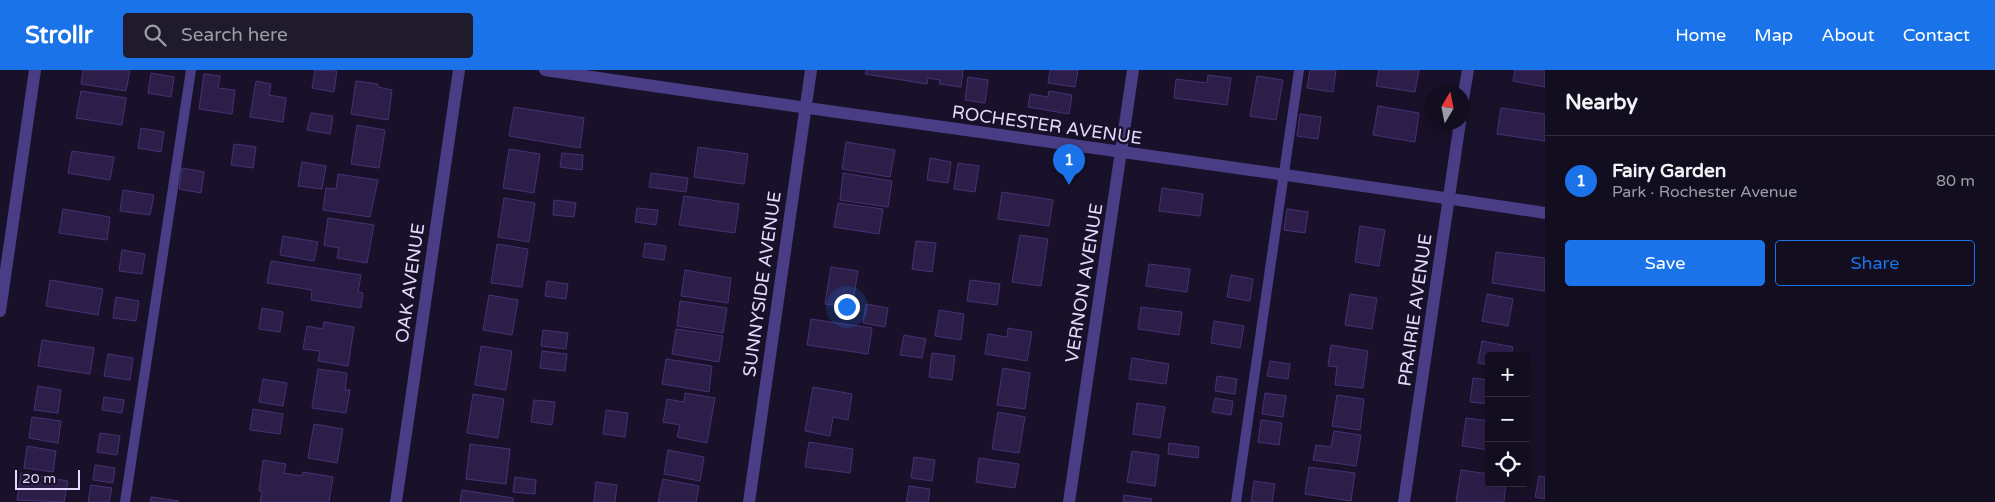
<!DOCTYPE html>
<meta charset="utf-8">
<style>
:root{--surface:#120d1f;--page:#1f1b2c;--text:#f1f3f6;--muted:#9c9ca4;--line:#312d3d;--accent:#1a73e8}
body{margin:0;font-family:"Varela Round",sans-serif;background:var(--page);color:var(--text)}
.controls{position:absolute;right:15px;bottom:15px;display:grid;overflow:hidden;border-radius:5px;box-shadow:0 5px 20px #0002}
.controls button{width:45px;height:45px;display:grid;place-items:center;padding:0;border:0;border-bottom:1px solid var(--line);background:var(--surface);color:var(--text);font:25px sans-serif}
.compass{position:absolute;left:1425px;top:15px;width:45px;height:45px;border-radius:50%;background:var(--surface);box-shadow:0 5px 20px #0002;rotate:10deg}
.scale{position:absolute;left:15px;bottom:12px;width:65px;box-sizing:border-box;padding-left:5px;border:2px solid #e3dbfe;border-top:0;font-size:14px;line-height:18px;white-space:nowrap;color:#e3dbfe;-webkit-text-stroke:4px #181129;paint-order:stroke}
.you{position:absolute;left:846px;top:236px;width:18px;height:18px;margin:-12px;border:4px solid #fff;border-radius:50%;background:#1a73e8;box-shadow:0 0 0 8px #1a73e833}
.badge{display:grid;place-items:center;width:32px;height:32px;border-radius:50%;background:var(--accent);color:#fff;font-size:16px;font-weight:700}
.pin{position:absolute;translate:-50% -41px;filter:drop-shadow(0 1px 2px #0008)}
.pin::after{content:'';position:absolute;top:26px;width:18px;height:15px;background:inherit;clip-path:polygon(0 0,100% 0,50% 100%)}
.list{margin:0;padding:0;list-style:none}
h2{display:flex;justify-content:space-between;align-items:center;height:65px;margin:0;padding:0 20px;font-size:21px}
h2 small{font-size:16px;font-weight:400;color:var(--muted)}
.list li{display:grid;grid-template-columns:32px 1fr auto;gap:15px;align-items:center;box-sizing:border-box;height:90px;padding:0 20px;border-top:1px solid var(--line)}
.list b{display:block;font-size:19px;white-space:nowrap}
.list p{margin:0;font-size:16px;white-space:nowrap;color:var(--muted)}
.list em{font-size:16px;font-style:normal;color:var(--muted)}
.actions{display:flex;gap:10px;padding:15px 20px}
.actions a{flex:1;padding:11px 0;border:1px solid var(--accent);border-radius:5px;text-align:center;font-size:18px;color:var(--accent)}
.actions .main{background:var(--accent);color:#fff}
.icon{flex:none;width:28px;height:28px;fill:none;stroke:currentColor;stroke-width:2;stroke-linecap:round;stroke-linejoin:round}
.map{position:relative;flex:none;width:1545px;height:432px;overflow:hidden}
header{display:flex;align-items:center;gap:30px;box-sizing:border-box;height:70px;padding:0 25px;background:var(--accent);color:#fff}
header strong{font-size:24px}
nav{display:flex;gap:28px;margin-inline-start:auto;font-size:18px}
.search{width:350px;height:45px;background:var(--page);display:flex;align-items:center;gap:12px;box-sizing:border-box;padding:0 18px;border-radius:5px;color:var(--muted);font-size:19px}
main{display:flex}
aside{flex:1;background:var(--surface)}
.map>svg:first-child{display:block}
.building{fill:#2c1e49;stroke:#463175}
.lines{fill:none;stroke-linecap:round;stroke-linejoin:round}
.service{stroke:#493e86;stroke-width:10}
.minor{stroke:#493e86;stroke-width:12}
.tertiary{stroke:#493e86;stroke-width:12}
.labels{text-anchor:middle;stroke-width:5;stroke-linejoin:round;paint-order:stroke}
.street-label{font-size:18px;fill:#e3dbfe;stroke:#181129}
</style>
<header>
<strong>Strollr</strong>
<div class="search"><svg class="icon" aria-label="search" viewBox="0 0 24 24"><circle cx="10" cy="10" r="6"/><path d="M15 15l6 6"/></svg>Search here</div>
<nav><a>Home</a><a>Map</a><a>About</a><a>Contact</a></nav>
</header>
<main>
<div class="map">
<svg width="1545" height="432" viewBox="0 0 1545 432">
<rect width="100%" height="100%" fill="#181129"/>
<!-- building -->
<path class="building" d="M83,0H130L126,21L81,14Z
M315,0L337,1L334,22L312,18Z
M866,0H963L961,17L939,14L940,10L928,8L927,14L865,4Z
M1050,0H1078L1075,17L1048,13Z
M1310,0H1336L1333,22L1307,18Z
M1379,0H1419L1415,22L1376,16Z
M1515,0H1545V17L1513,11Z
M151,3L174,7L171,27L148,23Z
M204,4L220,6L218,18L235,20L232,44L199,39Z
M1208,5L1231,8L1227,35L1174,28L1176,9L1207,13Z
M1257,6L1283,10L1276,50L1250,46Z
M968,7L988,10L985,33L965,30Z
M256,11L271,14L269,25L286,28L283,52L250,47Z
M356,11L378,14V17L392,20L388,50L351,44Z
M81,21L126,28L122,55L76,48Z
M1049,21L1072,25L1069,44L1028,37L1030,24L1048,27Z
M1378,36L1419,43L1415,72L1373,65Z
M514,37L584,48L580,78L509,66Z
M1501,38L1545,44V71L1497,64Z
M311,43L333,46L330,64L307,60Z
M1300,44L1321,47L1318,69L1297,66Z
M357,55L385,60L379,98L351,94Z
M141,58L164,62L161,82L138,78Z
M846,72L895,80L890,107L842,99Z
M234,74L256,77L253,98L231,95Z
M698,77L748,84L744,114L694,107Z
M509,79L540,84L534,123L503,118Z
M72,81L114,87L110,110L68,103Z
M562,83L583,85L582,100L560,97Z
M930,88L951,92L948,113L927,110Z
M302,92L326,96L322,119L298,116Z
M958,93L979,96L975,122L954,119Z
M182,98L204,102L201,123L179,119Z
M651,103L688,108L686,122L649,117Z
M843,103L892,111L888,137L840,130Z
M338,104L378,110L370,147L323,140L326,118L336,119Z
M1162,118L1203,124L1200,146L1159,141Z
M123,120L154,125L150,145L120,141Z
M1002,122L1053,130L1049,156L998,149Z
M684,126L739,134L735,163L679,155Z
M504,128L535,133L529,172L498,167Z
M554,130L576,133L574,147L553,145Z
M838,133L883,139L879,164L834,157Z
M637,138L658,140L656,155L635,152Z
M63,139L110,147L107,170L59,163Z
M1287,139L1308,142L1305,163L1284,160Z
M328,148L374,155L367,193L337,188L339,178L324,175Z
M1360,156L1385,160L1379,196L1355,192Z
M1020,165L1048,169L1041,216L1012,212Z
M283,166L318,172L314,191L280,185Z
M916,171L936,173L932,202L912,199Z
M645,173L666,176L664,190L643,187Z
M497,174L528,179L522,217L491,213Z
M122,180L145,184L142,204L119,201Z
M1496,182L1545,188V221L1492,213Z
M271,191L361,205L358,222L363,223L361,238L311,230L312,220L267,213Z
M1149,194L1190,199L1187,222L1146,216Z
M831,197L858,201L852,238L825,234Z
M685,200L731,208L728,233L681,226Z
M1231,205L1253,209L1250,231L1227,227Z
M50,210L103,219L98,245L46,236Z
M970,210L1000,214L997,235L967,231Z
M547,211L568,214L566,229L545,226Z
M1350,224L1377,228L1372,259L1345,255Z
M1487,224L1513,229L1508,256L1482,251Z
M489,225L518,230L512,265L483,260Z
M116,227L139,231L136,251L113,248Z
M680,231L727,238L723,263L677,256Z
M866,234L888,238L885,257L863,253Z
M1141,237L1182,242L1179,265L1138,259Z
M262,238L283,242L280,262L259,259Z
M939,240L964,244L961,270L935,266Z
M811,249L872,258L868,284L807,275Z
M1214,251L1244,256L1240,278L1211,273Z
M324,252L354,257L348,296L318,291L320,281L303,279L307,256L323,259Z
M1008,258L1032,262L1027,291L985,284L988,264L1007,267Z
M676,259L723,266L719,292L672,284Z
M543,260L568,263L566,279L541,276Z
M904,265L926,269L922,288L900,285Z
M42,270L94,278L90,304L38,296Z
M1482,271L1513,277L1511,286H1489V295L1478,293Z
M1331,275L1368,281L1363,318L1335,315L1337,297L1328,296Z
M481,276L512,281L506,320L475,315Z
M542,281L567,284L565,301L540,298Z
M932,283L955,286L952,310L929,307Z
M108,284L133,288L130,310L104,306Z
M1132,288L1169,294L1166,314L1129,309Z
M666,289L712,296L709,322L662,314Z
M1270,291L1290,294L1288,309L1267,306Z
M1003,298L1030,303L1025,339L997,335Z
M318,299L347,303L345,320H350L346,343L312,338Z
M1217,306L1237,309L1235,324L1215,321Z
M1473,308L1489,310V334L1470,332Z
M263,309L287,313L283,336L259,332Z
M38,316L61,320L58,343L34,340Z
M813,317L852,324L848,350L833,347L830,366L805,361Z
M685,323L715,328L707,373L677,367L680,355L663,352L667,329L684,332Z
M1265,323L1286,326L1283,347L1262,344Z
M473,324L504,329L498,368L467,363Z
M1337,325L1364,329L1360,360L1332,356Z
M104,327L124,330L122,343L102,340Z
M1215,328L1233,331L1231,345L1212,342Z
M534,330L555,332L552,355L531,352Z
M1137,333L1165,337L1160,368L1133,364Z
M253,339L283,344L280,364L250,360Z
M606,340L628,343L625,367L603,364Z
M998,342L1025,347L1019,383L992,379Z
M32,347L61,351L58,373L29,368Z
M1466,348L1489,351V380L1462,376Z
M1261,350L1282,353L1279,375L1258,372Z
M314,354L343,359L337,393L308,388Z
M1334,361L1361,365L1356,396L1313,390L1316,375L1331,377Z
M100,363L120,366L117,385L97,382Z
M809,372L853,379L850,403L805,397Z
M1169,373L1199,377L1198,388L1168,384Z
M470,374L510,379L506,414L466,409Z
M27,376L56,381L53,402L24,398Z
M668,380L704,387L700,411L664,404Z
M1132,381L1159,385L1155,416L1127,412Z
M914,387L935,390L932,411L911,408Z
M979,388L1019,394L1015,418L976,412Z
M263,390L286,394L284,403L302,406L303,402L333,407L329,432H260L262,421H259Z
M95,395L115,398L113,413L93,410Z
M1309,397L1355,403L1351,431L1305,424Z
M1461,400L1489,404V413H1506L1504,432H1456Z
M21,403L68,411L64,432L17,430Z
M1539,406L1545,407V429L1535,427Z
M515,407L536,410L535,424L513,422Z
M663,409L699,416L696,432H658Z
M1254,411L1275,414L1272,432H1251Z
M596,412L617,415L615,432H594Z
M91,415L112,418L109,432H88Z
M909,416L930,419L928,432H906Z
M462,420L513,428V432H460Z
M1124,425L1152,429L1151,432H1123Z
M151,427L179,431L178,432H150Z"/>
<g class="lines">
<!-- service -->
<path class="service" d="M125,432L191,0
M1236,432L1299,0"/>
<!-- minor -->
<path class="minor" d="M545,0C878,50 1212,92 1545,143
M0,241L35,0
M396,432L459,0
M749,432L811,0
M1069,432L1133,0"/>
<!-- tertiary -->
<path class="tertiary" d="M1462,35L1468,0
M1404,432L1460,52"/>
</g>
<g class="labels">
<!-- street labels -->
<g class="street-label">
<text transform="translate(1047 55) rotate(8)" y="6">ROCHESTER AVENUE</text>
<text transform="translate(410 213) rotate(-82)" y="6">OAK AVENUE</text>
<text transform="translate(1084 213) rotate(-81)" y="6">VERNON AVENUE</text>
<text transform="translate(762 214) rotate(-82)" y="6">SUNNYSIDE AVENUE</text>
<text transform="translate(1415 240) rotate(-82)" y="6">PRAIRIE AVENUE</text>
</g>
</g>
</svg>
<div class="controls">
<button>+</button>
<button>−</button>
<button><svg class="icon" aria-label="locate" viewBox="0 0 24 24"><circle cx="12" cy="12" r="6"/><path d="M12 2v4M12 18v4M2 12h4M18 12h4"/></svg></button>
</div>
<svg class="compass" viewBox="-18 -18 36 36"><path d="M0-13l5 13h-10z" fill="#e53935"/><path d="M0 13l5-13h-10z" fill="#9c9ca4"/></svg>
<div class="scale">20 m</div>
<div class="you"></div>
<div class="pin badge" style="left:1069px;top:115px">1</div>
</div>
<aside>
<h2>Nearby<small></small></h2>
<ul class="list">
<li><span class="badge">1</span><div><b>Fairy Garden</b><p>Park · Rochester Avenue</p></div><em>80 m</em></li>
</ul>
<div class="actions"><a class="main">Save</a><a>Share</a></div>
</aside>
</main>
